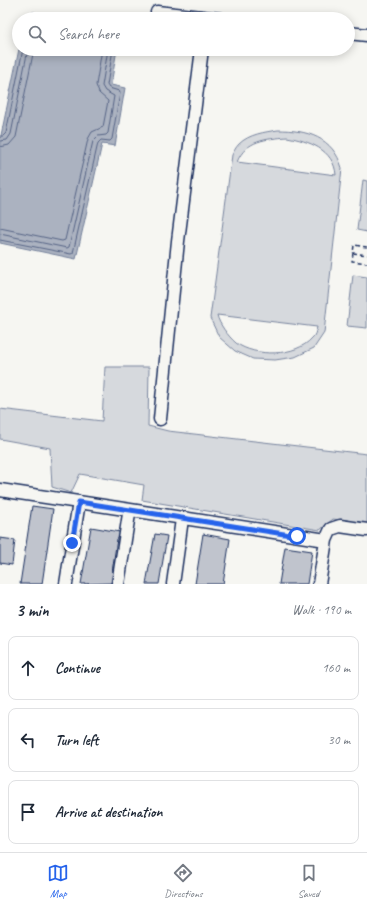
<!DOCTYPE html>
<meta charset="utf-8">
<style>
:root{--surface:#fff;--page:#f6f6f7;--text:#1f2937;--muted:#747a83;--line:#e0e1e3;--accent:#2563eb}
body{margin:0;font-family:Caveat,sans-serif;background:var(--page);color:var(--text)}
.stop{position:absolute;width:12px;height:12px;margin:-9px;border:3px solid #2563eb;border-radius:50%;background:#fff}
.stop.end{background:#2563eb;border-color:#fff;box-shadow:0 1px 4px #0008}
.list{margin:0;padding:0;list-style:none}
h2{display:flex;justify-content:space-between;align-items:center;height:52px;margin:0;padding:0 16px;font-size:17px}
h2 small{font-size:13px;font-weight:400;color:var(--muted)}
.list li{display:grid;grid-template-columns:26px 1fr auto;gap:12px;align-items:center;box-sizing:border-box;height:64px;margin:0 8px 8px;padding:0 8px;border:1px solid var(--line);border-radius:8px}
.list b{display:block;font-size:15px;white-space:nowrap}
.list em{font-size:13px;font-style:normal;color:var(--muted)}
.icon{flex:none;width:22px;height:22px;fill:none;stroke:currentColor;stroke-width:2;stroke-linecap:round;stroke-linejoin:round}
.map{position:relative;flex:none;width:367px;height:584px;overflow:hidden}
.search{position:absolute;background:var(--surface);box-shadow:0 2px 10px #0003;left:12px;right:12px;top:12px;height:44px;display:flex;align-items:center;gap:10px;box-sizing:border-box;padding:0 14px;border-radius:22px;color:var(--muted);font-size:15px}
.sheet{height:268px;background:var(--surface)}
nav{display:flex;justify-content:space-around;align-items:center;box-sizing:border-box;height:56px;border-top:1px solid var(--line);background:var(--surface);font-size:11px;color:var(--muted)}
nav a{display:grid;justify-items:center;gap:2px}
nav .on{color:var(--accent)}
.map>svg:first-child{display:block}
.green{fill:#d6d9dd;stroke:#78849e;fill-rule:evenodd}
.water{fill:#abb2c0;stroke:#717e99}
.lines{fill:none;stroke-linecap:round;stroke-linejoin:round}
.shore{stroke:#556385;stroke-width:1}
.building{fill:#c0c4cd;stroke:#1b2f5e}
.minor-casing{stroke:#1b2f5e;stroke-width:15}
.path{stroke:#1b2f5e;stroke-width:1.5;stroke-dasharray:4 3;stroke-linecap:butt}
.minor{stroke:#f6f6f2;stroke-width:12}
.route{stroke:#2563eb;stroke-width:5}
</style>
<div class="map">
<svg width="367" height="584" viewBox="0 0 367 584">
<rect width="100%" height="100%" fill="#f6f6f2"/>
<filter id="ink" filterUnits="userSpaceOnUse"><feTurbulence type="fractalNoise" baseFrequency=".025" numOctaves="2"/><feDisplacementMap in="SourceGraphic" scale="8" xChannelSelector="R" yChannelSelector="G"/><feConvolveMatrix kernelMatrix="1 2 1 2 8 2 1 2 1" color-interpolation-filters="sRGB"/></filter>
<g filter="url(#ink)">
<!-- green -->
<path class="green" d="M278,130C307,130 333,137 342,168L324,333L314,348L295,357L275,360L253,359L235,351L219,337L210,318L232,155C234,151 236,147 239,144C249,134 265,132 278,130ZM287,137C308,141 334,149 336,175L237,162C246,140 266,139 287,137ZM217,315L317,327C316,331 315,336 312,338C296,357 255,357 236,343C228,336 219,324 217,315Z
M363,180L367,181V232L357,230Z
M353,275L367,277V328L347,326Z
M105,367H149L148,426L168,431L367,454V524L333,519L320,530L142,500L144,485L80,474L71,493L52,487L50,448L0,439V409L102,421Z"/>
<!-- water -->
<path class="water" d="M33,12L74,19H25L26,17Z
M19,49H117L111,85L125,88L115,146L102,144L76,259L0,243V140Z"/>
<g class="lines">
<!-- shore -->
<path class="shore" d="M0,136H3L6,133L23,49
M0,141L7,140L11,134L28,49
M0,147L9,145L16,137L34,49
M0,228L62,241L65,240L88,139L92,132L103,127L108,101L99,93L96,85L102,49
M0,234L67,248L69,247L93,141L98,136L106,135L108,133L114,96L105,91L102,86L108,49
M0,240L71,254L73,253L98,143L101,140L110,141L112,139L120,93L119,91L109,88L107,85L113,49"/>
</g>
<!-- building -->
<path class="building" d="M32,506L53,509L42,584H20Z
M91,527L120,532L119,539H117L112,572H116L114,583L81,584Z
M155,534L167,536L159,584H146Z
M203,534L230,539L223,584H195Z
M0,538L15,540L12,565L0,563Z
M285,547L312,551L307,584H279Z"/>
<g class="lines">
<!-- minor casing -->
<g class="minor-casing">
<path id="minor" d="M157,12L220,19
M348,33L367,35
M160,419L178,241L202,49
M0,490L326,540
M66,584L79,502
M118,584L129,514
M173,584L182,519
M319,584L326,540L331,529L340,526L367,530"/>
</g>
<!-- path -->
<path class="path" d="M367,247L354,245L352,261L367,263
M353,253L367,255"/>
<!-- minor -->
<use href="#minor" class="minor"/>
</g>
</g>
<g class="lines" filter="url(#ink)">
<!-- route -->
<path class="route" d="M72,543L79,502L297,536"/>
</g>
</svg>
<div class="stop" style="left:297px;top:536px"></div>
<div class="stop end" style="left:72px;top:543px"></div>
<div class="search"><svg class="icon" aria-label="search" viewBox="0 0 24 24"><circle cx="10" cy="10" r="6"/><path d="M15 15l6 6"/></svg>Search here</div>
</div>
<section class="sheet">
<h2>3 min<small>Walk · 190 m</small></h2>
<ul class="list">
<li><svg class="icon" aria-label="ahead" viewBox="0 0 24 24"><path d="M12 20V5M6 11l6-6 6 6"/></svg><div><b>Continue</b></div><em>160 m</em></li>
<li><svg class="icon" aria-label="left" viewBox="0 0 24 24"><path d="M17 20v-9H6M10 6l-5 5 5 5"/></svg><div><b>Turn left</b></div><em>30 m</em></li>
<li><svg class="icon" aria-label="arrive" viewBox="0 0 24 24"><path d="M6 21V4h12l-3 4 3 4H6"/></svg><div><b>Arrive at destination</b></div></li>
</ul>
</section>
<nav>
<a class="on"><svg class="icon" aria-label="map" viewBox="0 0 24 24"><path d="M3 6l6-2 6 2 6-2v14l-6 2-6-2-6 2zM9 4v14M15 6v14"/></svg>Map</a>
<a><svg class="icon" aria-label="directions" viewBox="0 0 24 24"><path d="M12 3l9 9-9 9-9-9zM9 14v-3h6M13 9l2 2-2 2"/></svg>Directions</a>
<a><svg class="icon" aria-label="saved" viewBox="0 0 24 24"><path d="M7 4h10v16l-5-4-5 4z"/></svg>Saved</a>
</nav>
